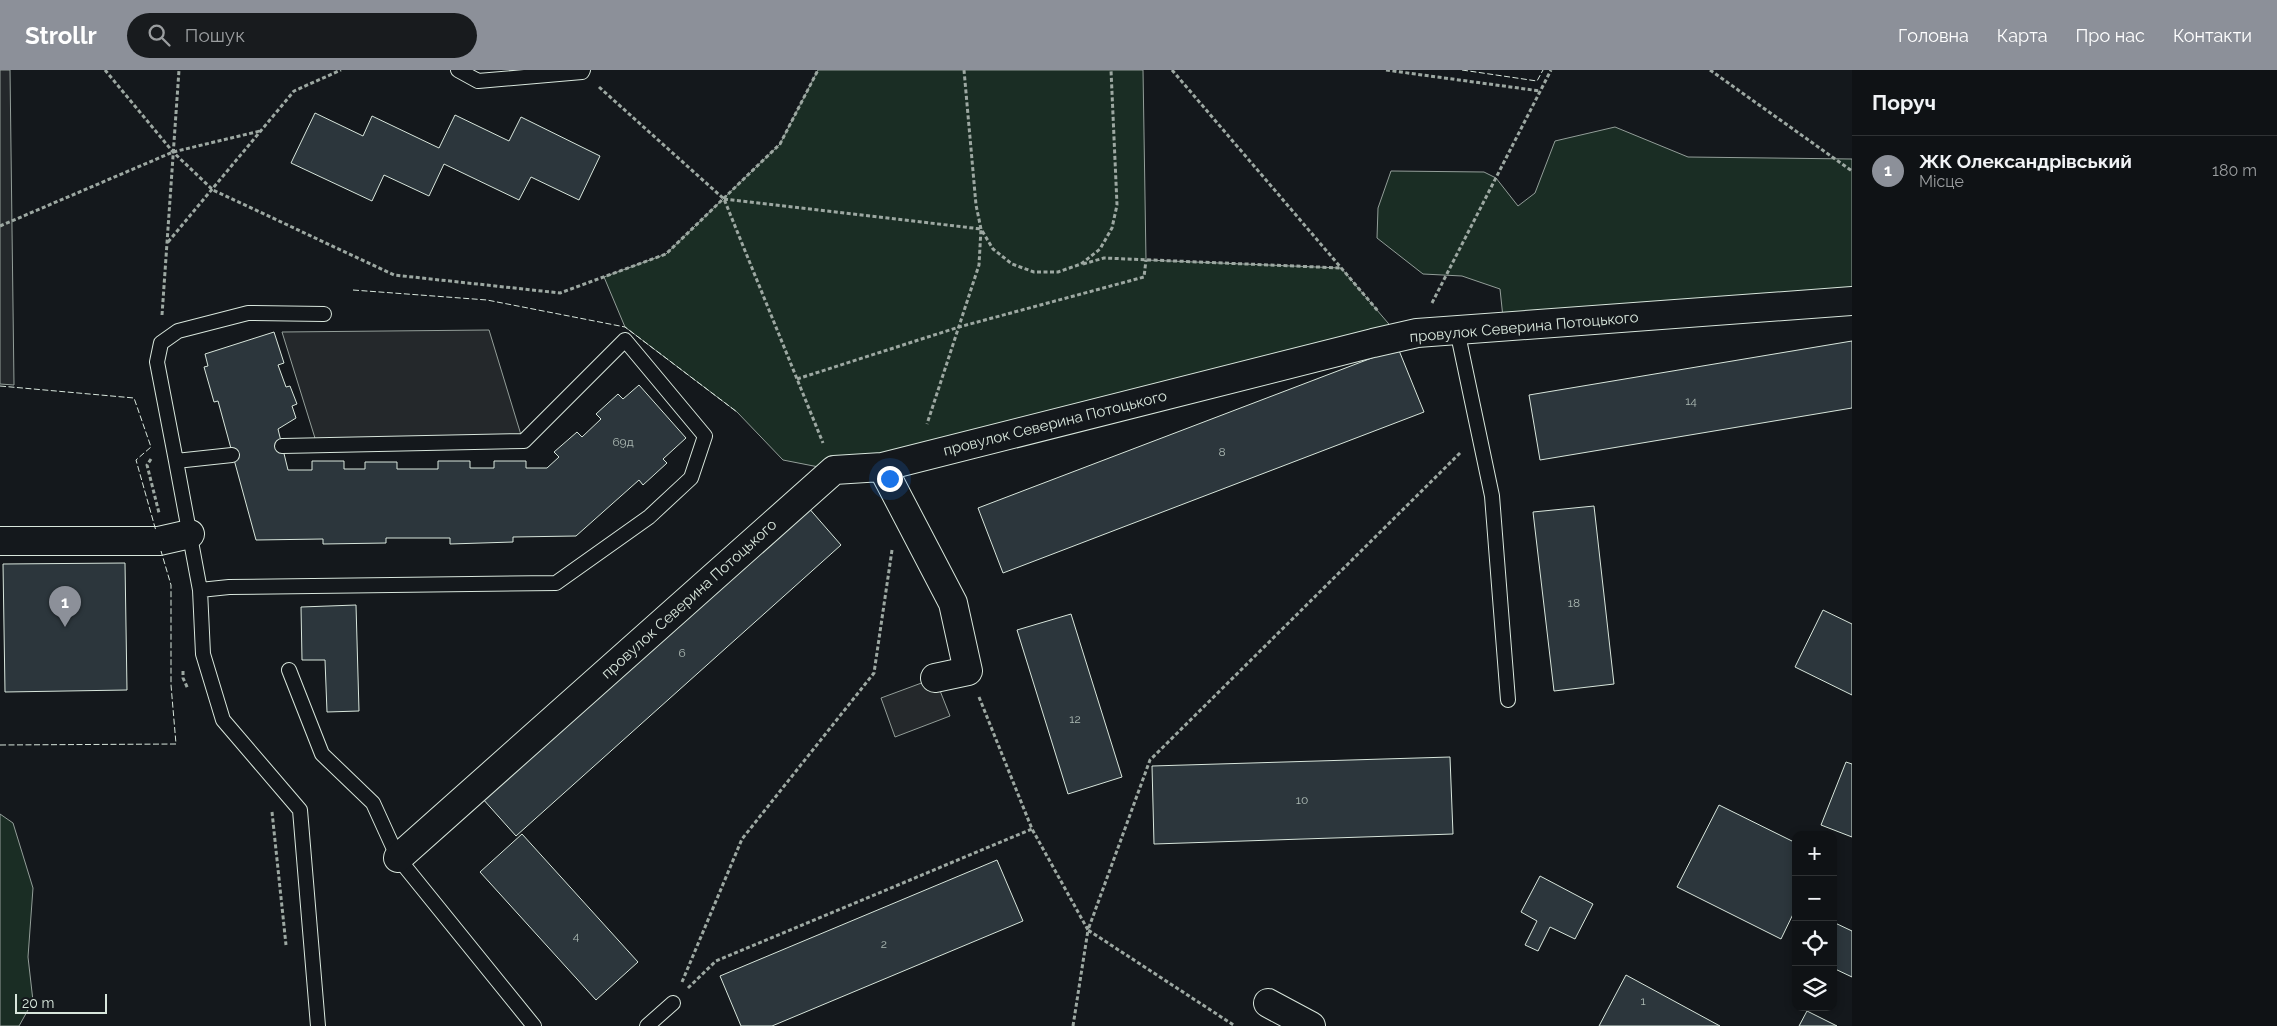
<!DOCTYPE html>
<html lang="uk">
<meta charset="utf-8">
<style>
:root{--surface:#0f1215;--page:#181b1e;--text:#f1f3f6;--muted:#9b9ea0;--line:#2f3234;--accent:#8c9099}
body{margin:0;font-family:Raleway,sans-serif;background:var(--page);color:var(--text)}
.controls{position:absolute;right:15px;bottom:15px;display:grid;overflow:hidden;border-radius:10px;box-shadow:0 2px 8px #0003}
.controls button{width:45px;height:45px;display:grid;place-items:center;padding:0;border:0;border-bottom:1px solid var(--line);background:var(--surface);color:var(--text);font:25px sans-serif}
.scale{position:absolute;left:15px;bottom:12px;width:92px;box-sizing:border-box;padding-left:5px;border:2px solid #d8e6dc;border-top:0;font-size:14px;line-height:18px;white-space:nowrap;color:#d8e6dc;-webkit-text-stroke:4px #14181c;paint-order:stroke}
.you{position:absolute;left:889px;top:408px;width:18px;height:18px;margin:-12px;border:4px solid #fff;border-radius:50%;background:#1a73e8;box-shadow:0 0 0 8px #1a73e833}
.badge{display:grid;place-items:center;width:32px;height:32px;border-radius:50%;background:var(--accent);color:#fff;font-size:16px;font-weight:700}
.pin{position:absolute;translate:-50% -41px;filter:drop-shadow(0 1px 2px #0008)}
.pin::after{content:'';position:absolute;top:26px;width:18px;height:15px;background:inherit;clip-path:polygon(0 0,100% 0,50% 100%)}
.list{margin:0;padding:0;list-style:none}
h2{display:flex;justify-content:space-between;align-items:center;height:65px;margin:0;padding:0 20px;font-size:21px}
h2 small{font-size:16px;font-weight:400;color:var(--muted)}
.list li{display:grid;grid-template-columns:32px 1fr auto;gap:15px;align-items:center;box-sizing:border-box;height:70px;padding:0 20px;border-top:1px solid var(--line)}
.list b{display:block;font-size:19px;white-space:nowrap}
.list p{margin:0;font-size:16px;white-space:nowrap;color:var(--muted)}
.list em{font-size:16px;font-style:normal;color:var(--muted)}
.icon{flex:none;width:28px;height:28px;fill:none;stroke:currentColor;stroke-width:2;stroke-linecap:round;stroke-linejoin:round}
.map{position:relative;flex:none;width:1852px;height:956px;overflow:hidden}
header{display:flex;align-items:center;gap:30px;box-sizing:border-box;height:70px;padding:0 25px;background:var(--accent);color:#fff}
header strong{font-size:24px}
nav{display:flex;gap:28px;margin-inline-start:auto;font-size:18px}
.search{width:350px;height:45px;background:var(--page);display:flex;align-items:center;gap:12px;box-sizing:border-box;padding:0 18px;border-radius:28px;color:var(--muted);font-size:19px}
main{display:flex}
aside{flex:1;background:var(--surface)}
.map>svg:first-child{display:block}
.green{fill:#1a2d24;stroke:#939e99}
.parking{fill:#24282b;stroke:#939e99}
.building{fill:#2c363c;stroke:#d8e6dc}
.lines{fill:none;stroke-linecap:round;stroke-linejoin:round}
.lane-casing{stroke:#d8e6dc;stroke-width:16}
.street-casing{stroke:#d8e6dc;stroke-width:30}
.path{stroke:#9da8a2;stroke-width:3;stroke-dasharray:4 2.5;stroke-linecap:butt}
.lane{stroke:#14181c;stroke-width:14}
.street{stroke:#14181c;stroke-width:28}
.fence{stroke:#d8e6dc;stroke-width:1;stroke-dasharray:6 2.5;stroke-linecap:butt}
.labels{text-anchor:middle;stroke-width:4;stroke-linejoin:round;paint-order:stroke}
.number-label{font-size:12px;fill:#adbab4}
.street-label{font-size:15px;fill:#d8e6dc;stroke:#14181c}
</style>
<header>
<strong>Strollr</strong>
<div class="search"><svg class="icon" aria-label="search" viewBox="0 0 24 24"><circle cx="10" cy="10" r="6"/><path d="M15 15l6 6"/></svg>Пошук</div>
<nav><a>Головна</a><a>Карта</a><a>Про нас</a><a>Контакти</a></nav>
</header>
<main>
<div class="map">
<svg width="1852" height="956" viewBox="0 0 1852 956">
<rect width="100%" height="100%" fill="#14181c"/>
<!-- green -->
<path class="green" d="M818,0H1143L1146,190L1341,198L1400,267L834,400L783,390L737,342L625,257L604,207L666,184L780,74Z
M1615,57L1688,87L1852,89V231L1504,257L1500,219L1462,206L1423,204L1377,168L1378,138L1391,101L1484,102L1496,108L1518,136L1535,123L1555,71Z
M0,744L13,753L33,818L28,887L33,931L19,956H0Z"/>
<!-- parking -->
<path class="parking" d="M0,0H10L14,315L0,314Z
M489,260L525,378L319,381L282,262Z
M935,608L950,646L895,667L881,628Z"/>
<!-- building -->
<path class="building" d="M315,43L363,66L372,46L439,78L455,45L509,71L521,47L600,86L579,130L531,107L519,130L444,94L429,126L384,105L372,131L291,93Z
M274,262L284,293L278,295L286,317L290,316L297,334L292,336L296,348L278,359L288,400H312V391H344V399H365V392H397V399H438V391H470V398H494V391H526V398H547L559,387L554,382L577,362L582,367L601,349L596,344L618,324L623,329L639,315L686,368L663,389L667,393L643,415L639,410L576,466L513,467V472L450,474V468H386V473L323,474V469L256,470L218,331L214,332L204,297L208,296L205,284Z
M1852,271V338L1540,390L1529,325Z
M1398,278L1424,342L1003,503L978,438Z
M807,436L841,475L516,766L482,728Z
M1594,436L1614,614L1554,621L1533,442Z
M125,493L127,620L5,622L3,494Z
M356,535L359,641L327,642L325,590H302L301,537Z
M1823,540L1852,554V625L1795,597Z
M1071,544L1122,707L1068,724L1017,560Z
M1450,687L1453,764L1154,774L1152,696Z
M1846,692L1852,694V767L1821,755Z
M1719,735L1796,773V838L1781,869L1677,817Z
M522,764L638,892L596,930L480,802Z
M997,790L1023,851L772,956H741L720,906Z
M1540,806L1593,834L1575,869L1550,857L1538,881L1525,875L1537,851L1521,842Z
M1833,852L1852,861V907L1833,898Z
M1626,905L1720,956H1599Z
M1807,941L1837,956H1799Z"/>
<g class="lines">
<!-- lane casing -->
<g class="lane-casing">
<path id="lane" d="M458,0L478,11L582,2L583,0
M1457,260L1492,426L1508,630
M232,385L176,391L200,520L203,584L223,650L300,740L318,956
M176,391L157,292L161,273L178,261L248,243L324,244
M200,520L229,517L556,513L649,447L691,408L705,366L625,270L524,371L282,376
M289,600L322,684L373,733L398,788L534,956
M647,956L673,933"/>
</g>
<!-- street casing -->
<g class="street-casing">
<path id="street" d="M882,397L953,533L968,601L935,608
M0,471H159L190,464
M398,788L834,400L882,397L1373,273L1417,263L1852,231
M1268,933L1311,956"/>
</g>
<!-- path -->
<path class="path" d="M105,0L173,82L213,120L394,205L560,223L666,184L780,74L818,0
M964,0L976,135L981,159L993,179L1012,194L1034,202H1058L1081,194L1100,179L1112,158L1117,135L1111,0
M1172,0L1378,241
M1386,0L1540,21
M1710,0L1852,101
M599,17L724,129L823,373
M724,129L981,159L979,195L927,354
M0,156L173,82L260,61
M168,172L294,21L341,0
M1083,194L1104,188L1341,198
M1432,233L1551,0
M162,245L179,0
M797,309L959,257L1144,207L1146,190
M151,389L147,395L159,443
M183,601V608L188,619
M979,627L1032,759L1088,860L1150,690L1461,382
M272,742L286,875
M682,912L742,769L874,603L892,480
M688,918L716,891L1032,759
M1073,956L1088,860L1235,956"/>
<!-- lane -->
<use href="#lane" class="lane"/>
<!-- street -->
<use href="#street" class="street"/>
<!-- fence -->
<path class="fence" d="M1462,0L1537,11L1543,0
M353,220L487,230L625,257L737,342
M0,316L134,328L151,377L136,390L156,461
M0,675L176,674L171,615V515L161,481"/>
</g>
<g class="labels">
<!-- number labels -->
<g class="number-label">
<text x="1691" y="335">14</text>
<text x="623" y="376">69д</text>
<text x="1222" y="386">8</text>
<text x="1574" y="537">18</text>
<text x="682" y="587">6</text>
<text x="1075" y="653">12</text>
<text x="1302" y="734">10</text>
<text x="576" y="870">4</text>
<text x="884" y="878">2</text>
<text x="1643" y="935">1</text>
</g>
<!-- street labels -->
<g class="street-label">
<text transform="translate(1524 257) rotate(-5)" y="5">провулок Северина Потоцького</text>
<text transform="translate(1055 353) rotate(-14)" y="5">провулок Северина Потоцького</text>
<text transform="translate(689 529) rotate(-42)" y="5">провулок Северина Потоцького</text>
</g>
</g>
</svg>
<div class="controls">
<button>+</button>
<button>−</button>
<button><svg class="icon" aria-label="locate" viewBox="0 0 24 24"><circle cx="12" cy="12" r="6"/><path d="M12 2v4M12 18v4M2 12h4M18 12h4"/></svg></button>
<button><svg class="icon" aria-label="layers" viewBox="0 0 24 24"><path d="M12 4l9 5-9 5-9-5zM3 14l9 5 9-5"/></svg></button>
</div>
<div class="scale">20 m</div>
<div class="you"></div>
<div class="pin badge" style="left:65px;top:557px">1</div>
</div>
<aside>
<h2>Поруч<small></small></h2>
<ul class="list">
<li><span class="badge">1</span><div><b>ЖК Олександрівський</b><p>Місце</p></div><em>180 m</em></li>
</ul>
</aside>
</main>
